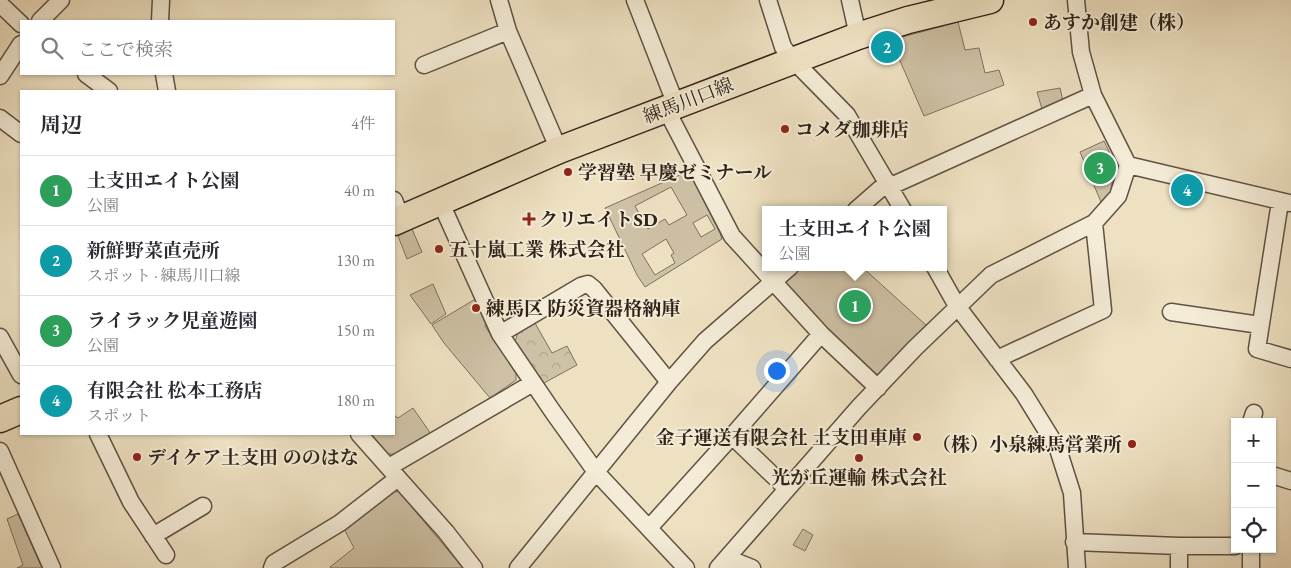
<!DOCTYPE html>
<html lang="ja">
<meta charset="utf-8">
<style>
:root{--surface:#fff;--page:#f2f2f3;--text:#2b2b33;--muted:#7c7c81;--line:#e1e1e2;--accent:#d93025}
body{margin:0;font-family:"EB Garamond","Noto Serif JP",serif;background:var(--page);color:var(--text)}
.controls{position:absolute;right:15px;bottom:15px;display:grid;overflow:hidden;border-radius:0px;box-shadow:0 1px 4px #0004}
.controls button{width:45px;height:45px;display:grid;place-items:center;padding:0;border:0;border-bottom:1px solid var(--line);background:var(--surface);color:var(--text);font:25px sans-serif}
.you{position:absolute;left:776px;top:370px;width:18px;height:18px;margin:-12px;border:4px solid #fff;border-radius:50%;background:#1a73e8;box-shadow:0 0 0 8px #1a73e833}
.badge{display:grid;place-items:center;width:32px;height:32px;border-radius:50%;background:var(--accent);color:#fff;font-size:16px;font-weight:700}
.pin{position:absolute;translate:-50% -50%;border:2px solid #fff;box-shadow:0 1px 5px #0006}
.popup{position:absolute;left:762px;top:206px;width:185px;height:65px;box-sizing:border-box;display:grid;place-content:center;border-radius:0px;background:var(--surface);filter:drop-shadow(0 1px 4px #0005);font-size:16px;white-space:nowrap;color:var(--muted)}
.popup b{font-size:19px;color:var(--text)}
.popup::after{content:'';position:absolute;left:50%;top:100%;margin-left:-10px;border:10px solid transparent;border-top-color:var(--surface)}
.list{margin:0;padding:0;list-style:none}
h2{display:flex;justify-content:space-between;align-items:center;height:65px;margin:0;padding:0 20px;font-size:21px}
h2 small{font-size:16px;font-weight:400;color:var(--muted)}
.list li{display:grid;grid-template-columns:32px 1fr auto;gap:15px;align-items:center;box-sizing:border-box;height:70px;padding:0 20px;border-top:1px solid var(--line)}
.list b{display:block;font-size:19px;white-space:nowrap}
.list p{margin:0;font-size:16px;white-space:nowrap;color:var(--muted)}
.list em{font-size:16px;font-style:normal;color:var(--muted)}
.icon{flex:none;width:28px;height:28px;fill:none;stroke:currentColor;stroke-width:2;stroke-linecap:round;stroke-linejoin:round}
.map{position:relative;flex:none;width:1291px;height:568px;overflow:hidden}
.search{position:absolute;background:var(--surface);box-shadow:0 1px 4px #0004;left:20px;top:20px;width:375px;height:55px;display:flex;align-items:center;gap:12px;box-sizing:border-box;padding:0 18px;border-radius:0px;color:var(--muted);font-size:19px}
.panel{position:absolute;background:var(--surface);box-shadow:0 1px 4px #0004;left:20px;top:90px;width:375px;height:345px;border-radius:0px}
.map>svg:first-child{display:block}
.forest{fill:url(#forest-crowns);stroke:#7e725f}
.green{fill:#cec1a5;stroke:#7e725f;fill-rule:evenodd}
.lines{fill:none;stroke-linecap:round;stroke-linejoin:round}
.street-casing{stroke:#5f5243;stroke-width:19}
.primary-casing{stroke:#2f2319;stroke-width:29}
.street{stroke:#f4ecd7;stroke-width:16}
.primary{stroke:#eee1c2;stroke-width:26}
.poi-dot{fill:#8f2418;stroke:#f4ecd7;stroke-width:2}
.labels{text-anchor:middle;stroke-width:4;stroke-linejoin:round;paint-order:stroke}
.poi-label{font-size:19px;font-weight:bold;fill:#2f2319;stroke:#f4ecd7;text-anchor:start}
.street-label{font-size:19px;fill:#2f2319;stroke:#f4ecd7}
</style>
<div class="map">
<svg width="1291" height="568" viewBox="0 0 1291 568">
<defs>
<pattern id="forest-crowns" width="20" height="18" patternUnits="userSpaceOnUse" patternTransform="scale(1.25)"><rect width="20" height="18" fill="#cec1a5"/><path d="M2 6a3 3 0 1 1 6 0M12 15a3 3 0 1 1 6 0" fill="none" stroke="#b1a68d"/></pattern>
</defs>
<rect width="100%" height="100%" fill="#eee1c2"/>
<filter id="stains"><feTurbulence type="fractalNoise" baseFrequency=".004" numOctaves="4"/><feColorMatrix values="0 0 0 0 .2 0 0 0 0 .09 0 0 0 0 .02 0 0 0 .5 -.17"/></filter>
<radialGradient id="worn" r=".72"><stop offset=".6" stop-color="#630" stop-opacity="0"/><stop offset="1" stop-color="#630" stop-opacity=".3"/></radialGradient>
<!-- forest -->
<path class="forest" d="M535,323L552,353L567,346L577,365L544,383L515,342L518,332Z"/>
<!-- green -->
<path class="green" d="M958,22L965,50L979,48L985,73L999,70L1004,85L924,116L891,40Z
M1060,88L1063,101L1042,109L1037,92Z
M1104,141L1114,162L1111,193L1101,202L1080,152Z
M689,171L720,233L722,239L645,287L637,275L605,208ZM671,187L687,215L669,225L665,219L648,229L635,206ZM707,215L715,229L701,237L693,223ZM666,239L674,253L671,255L675,263L655,275L642,254Z
M412,229L422,252L407,259L398,236Z
M799,267H862L926,325L881,374H870L786,288V279Z
M433,284L446,314L431,324L410,295Z
M477,298L486,320L485,326L516,373V380L490,398L444,343L432,325Z
M413,408L431,434L397,454H388L371,434H394V415L398,418Z
M390,491L399,492L463,568H331L330,567L354,548L344,529Z
M18,514L42,568H17L23,565L7,519Z
M803,529L813,535L805,551L793,545Z"/>
<g class="lines">
<!-- street casing -->
<g class="street-casing">
<path id="street" d="M499,0L508,31L559,150
M635,0L676,105
M768,0L783,47L793,60L847,115L903,210
M850,0L858,36
M0,4L21,24
M40,21L61,0
M160,21L161,0
M424,65L508,31
M86,74L109,91
M164,74L167,91
M0,76L21,44
M666,109L732,236L821,334L878,388
M0,118L21,134
M1128,165L1289,203
M891,186L1093,95
M394,200L401,218
M440,201L500,334L553,412L596,472L686,568
M1280,202L1257,349L1291,359
M856,210L888,182
M935,267L957,306L1024,394L1058,449L1072,493L1077,568
M1171,312L1260,325
M500,334L581,286L588,284L594,289L669,382
M0,337L21,375
M997,359L1103,310L1094,223
M1251,422L1254,413
M98,434L131,502L166,555
M359,434L446,532L474,568
M732,436L787,489
M0,451L52,568
M389,467L533,383
M1272,475L1291,481
M649,528L732,436L821,334
M153,536L203,506
M1074,542L1179,546H1235
M1179,546V568
M1251,549V568
M727,558L752,568
M272,568L274,563L340,523L398,478
M518,568L669,382L705,341L790,267
M718,568L859,407L915,348L991,275L1094,223L1118,196L1128,165L1093,95L1081,52L1076,0"/>
</g>
<!-- primary casing -->
<g class="primary-casing">
<path id="primary" d="M394,222L559,150L858,36L908,20L990,0
M0,419L21,410"/>
</g>
<!-- street -->
<use href="#street" class="street"/>
<!-- primary -->
<use href="#primary" class="primary"/>
</g>
<!-- markers -->
<g class="poi-dot">
<circle cx="1033" cy="22" r="5"/>
<circle cx="785" cy="129" r="5"/>
<circle cx="568" cy="172" r="5"/>
<path d="M526.5 211.5h5v5h5v5h-5v5h-5v-5h-5v-5h5z"/>
<circle cx="439" cy="249" r="5"/>
<circle cx="476" cy="308" r="5"/>
<circle cx="917" cy="437" r="5"/>
<circle cx="1132" cy="444" r="5"/>
<circle cx="137" cy="457" r="5"/>
<circle cx="859" cy="458" r="5"/>
</g>
<g class="labels">
<!-- poi labels -->
<g class="poi-label">
<text x="1043" y="29">あすか創建（株）</text>
<text x="795" y="136">コメダ珈琲店</text>
<text x="578" y="179">学習塾 早慶ゼミナール</text>
<text x="539" y="226">クリエイトSD</text>
<text x="449" y="256">五十嵐工業 株式会社</text>
<text x="486" y="315">練馬区 防災資器格納庫</text>
<text x="907" y="444" text-anchor="end">金子運送有限会社 土支田車庫</text>
<text x="1122" y="451" text-anchor="end">（株）小泉練馬営業所</text>
<text x="147" y="464">デイケア土支田 ののはな</text>
<text x="859" y="484" text-anchor="middle">光が丘運輸 株式会社</text>
</g>
<!-- street labels -->
<g class="street-label">
<text transform="translate(688 100) rotate(-21)" y="7">練馬川口線</text>
</g>
</g>
<rect width="100%" height="100%" filter="url(#stains)"/>
<rect width="100%" height="100%" fill="url(#worn)"/>
</svg>
<div class="controls">
<button>+</button>
<button>−</button>
<button><svg class="icon" aria-label="locate" viewBox="0 0 24 24"><circle cx="12" cy="12" r="6"/><path d="M12 2v4M12 18v4M2 12h4M18 12h4"/></svg></button>
</div>
<div class="you"></div>
<div class="pin badge" style="left:855px;top:306px;background:#2e9e5b">1</div>
<div class="popup"><b>土支田エイト公園</b>公園</div>
<div class="pin badge" style="left:887px;top:47px;background:#0f9aa8">2</div>
<div class="pin badge" style="left:1100px;top:168px;background:#2e9e5b">3</div>
<div class="pin badge" style="left:1187px;top:190px;background:#0f9aa8">4</div>
<div class="search"><svg class="icon" aria-label="search" viewBox="0 0 24 24"><circle cx="10" cy="10" r="6"/><path d="M15 15l6 6"/></svg>ここで検索</div>
<section class="panel">
<h2>周辺<small>4件</small></h2>
<ul class="list">
<li><span class="badge" style="background:#2e9e5b">1</span><div><b>土支田エイト公園</b><p>公園</p></div><em>40 m</em></li>
<li><span class="badge" style="background:#0f9aa8">2</span><div><b>新鮮野菜直売所</b><p>スポット · 練馬川口線</p></div><em>130 m</em></li>
<li><span class="badge" style="background:#2e9e5b">3</span><div><b>ライラック児童遊園</b><p>公園</p></div><em>150 m</em></li>
<li><span class="badge" style="background:#0f9aa8">4</span><div><b>有限会社 松本工務店</b><p>スポット</p></div><em>180 m</em></li>
</ul>
</section>
</div>
